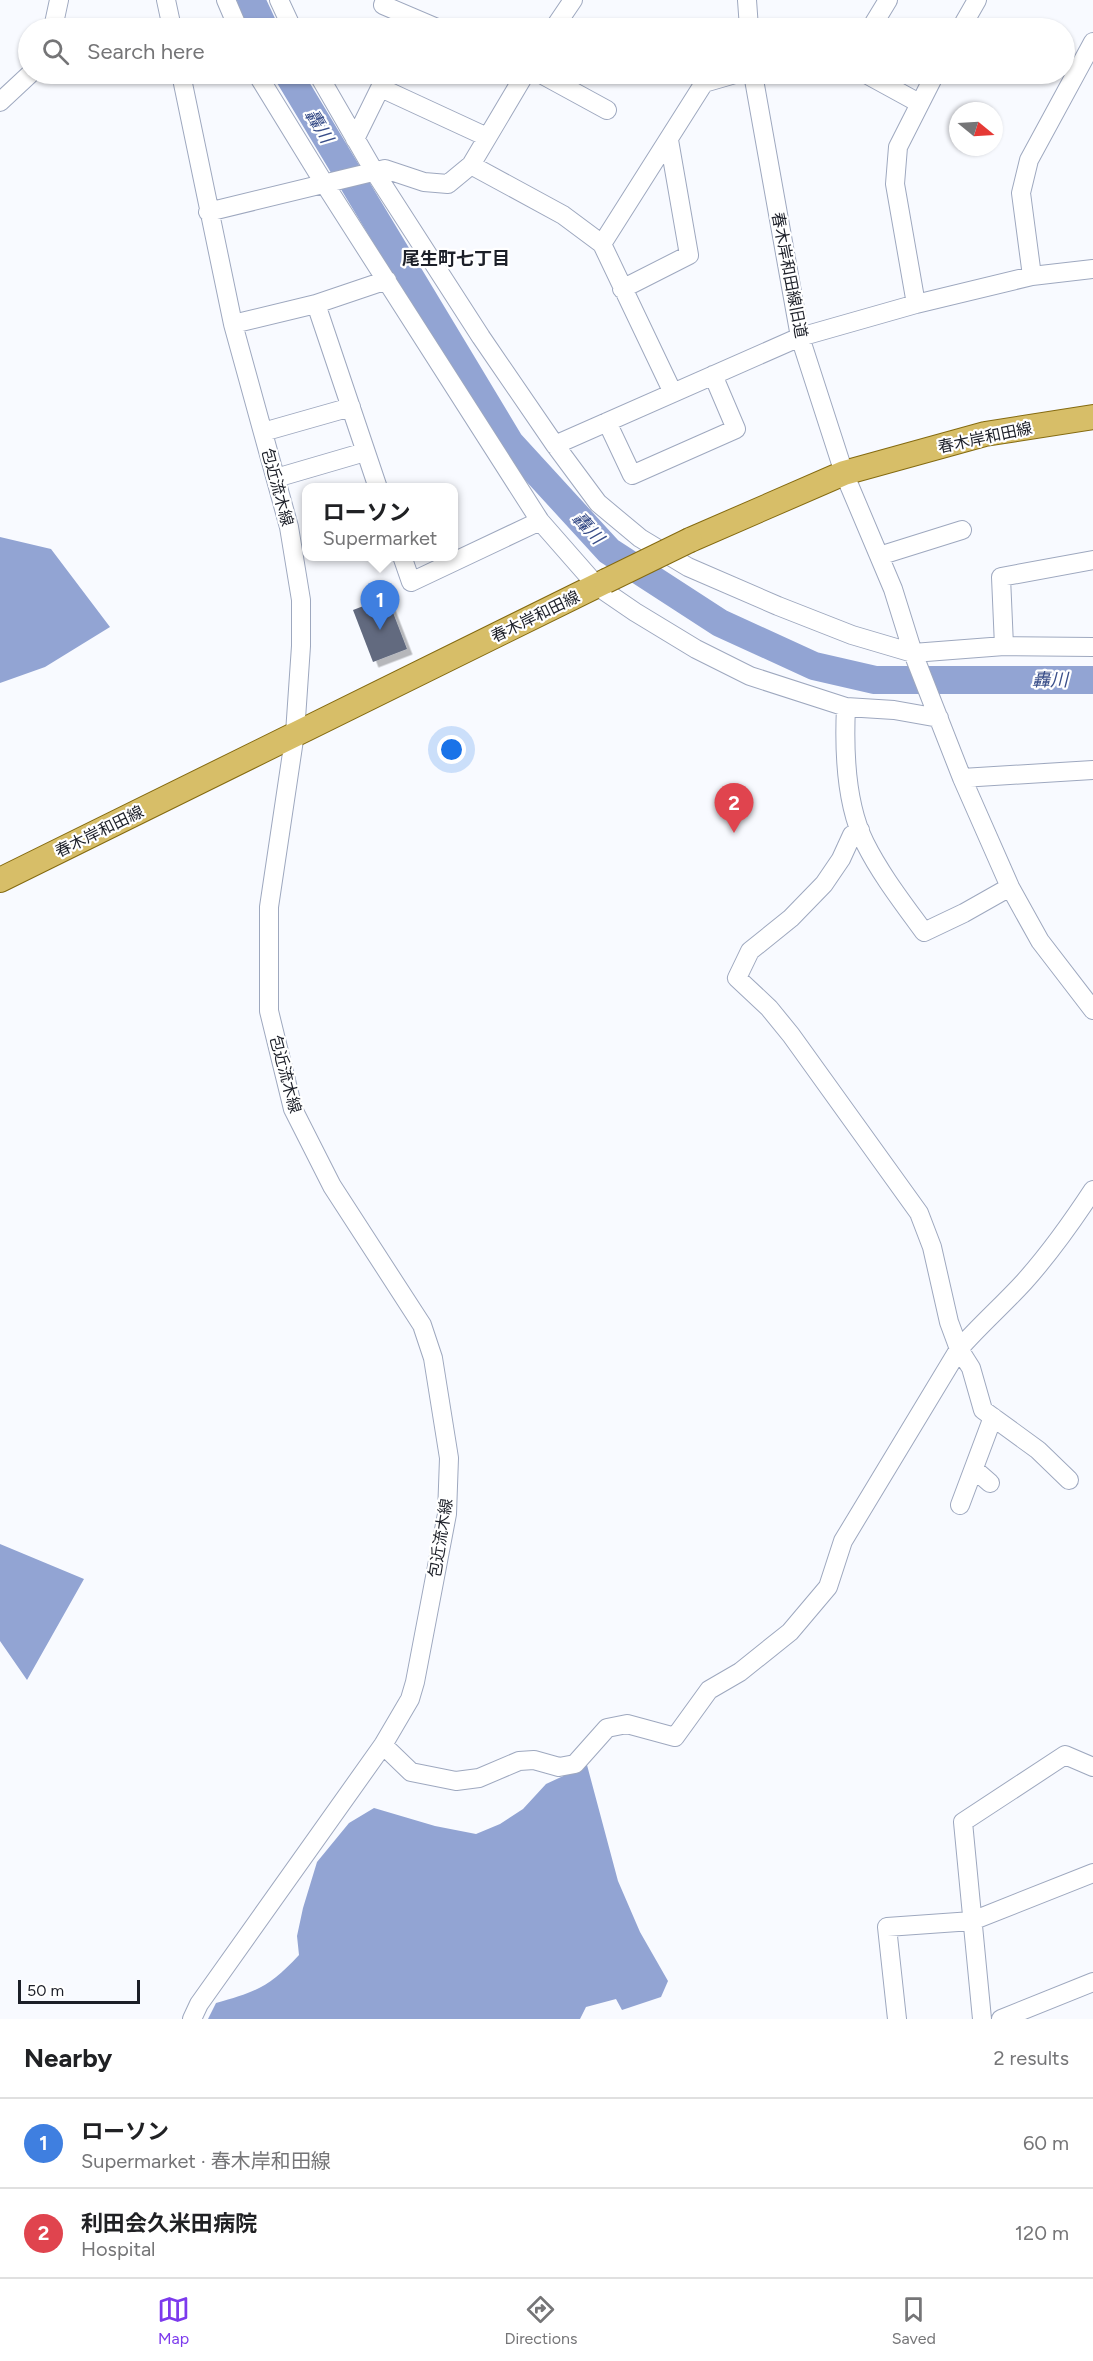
<!DOCTYPE html>
<meta charset="utf-8">
<style>
:root{--surface:#fff;--page:#f6f6f6;--text:#202124;--muted:#757577;--line:#e0e0e0;--accent:#7c3aed}
body{margin:0;font-family:Figtree,"Noto Sans JP",sans-serif;background:var(--page);color:var(--text)}
.compass{position:absolute;left:949px;top:102px;width:54px;height:54px;border-radius:50%;background:var(--surface);box-shadow:0 2px 4px #0004;rotate:108deg}
.scale{position:absolute;left:18px;bottom:15px;width:122px;box-sizing:border-box;padding-left:6px;border:3px solid #1c1f28;border-top:0;font-size:16px;line-height:21px;white-space:nowrap;color:#1c1f28;-webkit-text-stroke:4px #fff;paint-order:stroke}
.you{position:absolute;left:452px;top:750px;width:21px;height:21px;margin:-15px;border:4px solid #fff;border-radius:50%;background:#1a73e8;box-shadow:0 0 0 9px #1a73e833}
.badge{display:grid;place-items:center;width:39px;height:39px;border-radius:50%;background:var(--accent);color:#fff;font-size:20px;font-weight:700}
.pin{position:absolute;translate:-50% -50px;filter:drop-shadow(0 2px 3px #0008)}
.pin::after{content:'';position:absolute;top:32px;width:21px;height:18px;background:inherit;clip-path:polygon(0 0,100% 0,50% 100%)}
.popup{position:absolute;left:302px;top:483px;width:156px;height:78px;box-sizing:border-box;display:grid;place-content:center;border-radius:12px;background:var(--surface);filter:drop-shadow(0 2px 4px #0005);font-size:20px;white-space:nowrap;color:var(--muted)}
.popup b{font-size:22px;color:var(--text)}
.popup::after{content:'';position:absolute;left:50%;top:100%;margin-left:-12px;border:12px solid transparent;border-top-color:var(--surface)}
.list{margin:0;padding:0;list-style:none}
h2{display:flex;justify-content:space-between;align-items:center;height:78px;margin:0;padding:0 24px;font-size:26px}
h2 small{font-size:20px;font-weight:400;color:var(--muted)}
.list li{display:grid;grid-template-columns:39px 1fr auto;gap:18px;align-items:center;box-sizing:border-box;height:90px;padding:0 24px;border-top:2px solid var(--line)}
.list b{display:block;font-size:22px;white-space:nowrap}
.list p{margin:0;font-size:20px;white-space:nowrap;color:var(--muted)}
.list em{font-size:20px;font-style:normal;color:var(--muted)}
.icon{flex:none;width:33px;height:33px;fill:none;stroke:currentColor;stroke-width:2;stroke-linecap:round;stroke-linejoin:round}
.map{position:relative;flex:none;width:1093px;height:2019px;overflow:hidden}
.search{position:absolute;background:var(--surface);box-shadow:0 2px 4px #0004;left:18px;right:18px;top:18px;height:66px;display:flex;align-items:center;gap:15px;box-sizing:border-box;padding:0 21px;border-radius:33px;color:var(--muted);font-size:22px}
.sheet{height:258px;background:var(--surface)}
nav{display:flex;justify-content:space-around;align-items:center;box-sizing:border-box;height:84px;border-top:2px solid var(--line);background:var(--surface);font-size:16px;color:var(--muted)}
nav a{display:grid;justify-items:center;gap:3px}
nav .on{color:var(--accent)}
.map>svg:first-child{display:block}
.water{fill:#92a4d3}
.lines{fill:none;stroke-linecap:round;stroke-linejoin:round}
.river{stroke:#92a4d3;stroke-width:28}
.building{fill:#626a7f;filter:url(#shadow)}
.minor-casing{stroke:#9ea8bf;stroke-width:20}
.major-casing{stroke:#846a10;stroke-width:26}
.minor{stroke:#fff;stroke-width:18}
.major{stroke:#d7be68;stroke-width:24}
.major-bridge-casing{stroke:#846a10;stroke-width:26;stroke-linecap:butt}
.major-bridge{stroke:#d7be68;stroke-width:24}
.labels{text-anchor:middle;stroke-width:4.5;stroke-linejoin:round;paint-order:stroke}
.street-label{font-size:16px;fill:#1c1f28;stroke:#fff}
.water-label{font-size:18px;font-style:italic;fill:#394e89;stroke:#fff}
.neighbourhood-label{font-size:18px;font-weight:bold;fill:#1c1f28;stroke:#fff}
</style>
<div class="map">
<svg width="1093" height="2019" viewBox="0 0 1093 2019">
<defs>
<filter id="shadow"><feDropShadow dx="5.5" dy="5.5" stdDeviation="0" flood-color="#0004"/></filter>
</defs>
<rect width="100%" height="100%" fill="#f8faff"/>
<!-- water -->
<path class="water" d="M0,537L51,549L110,627L45,667L0,683Z
M0,1544L84,1579L27,1680L0,1641Z
M587,1765L618,1881L640,1932L668,1981L661,1997L622,2010L616,1999L586,2007L580,2019H208L216,2003C257,1992 270,1986 299,1955L297,1936L303,1908L317,1862L349,1823L374,1808L435,1826L476,1834L500,1824L523,1809L546,1784Z"/>
<g class="lines">
<!-- river -->
<path class="river" d="M251,0L264,28
M288,74L510,443L609,551L720,623L814,666L875,680H1093"/>
</g>
<!-- building -->
<path class="building" d="M387,597L407,649L373,662L353,610Z"/>
<g class="lines">
<!-- minor casing -->
<g class="minor-casing">
<path id="minor" d="M166,0L172,28
M226,0L238,28
M279,0L292,28
M385,0L383,5L437,28
M747,0L749,28
M53,28L59,0
M554,28L573,0
M871,28L888,0
M961,28L977,0
M181,74L233,324L289,527L301,600V646L295,733L269,907V1011L293,1109L332,1186L422,1325L433,1358L449,1458L447,1514L415,1682L410,1699L383,1745L199,2004L192,2019
M257,74L324,183L540,521L597,586L635,612L696,649L750,676L846,707L894,710L939,718
M318,74L374,171L481,337L555,445L598,503L640,538L688,567L778,606L852,635L913,653L1004,646L1093,647
M541,74L607,110
M753,74L800,337L844,473L893,589L913,653L962,778L1010,887L1040,941L1093,1010
M866,74L919,103
M381,88L487,137
M0,102L30,74
M355,139L387,74
M471,165L563,215L602,244L673,393
M208,212L385,169L424,182L448,184L471,165L525,74
M602,244L704,83L735,74
M1032,276L1021,193L1029,160L1093,42
M622,289L689,255L669,140
M316,304L378,488
M916,304L895,184L898,147L935,74
M233,324L316,304L387,280
M607,422L632,475L736,429L713,375
M263,432L351,407
M555,445L800,337L916,304L1032,276L1093,269
M276,478L365,452
M402,556L411,582L540,521
M879,556L962,530
M1004,646L1001,577L1093,560
M846,707C844,749 846,805 865,843C881,875 903,903 924,932L964,913L1010,887
M962,778L1093,770
M860,830L852,835L841,859L824,884L791,918L750,951L737,978L769,1008L791,1035L919,1213L932,1247L949,1322L959,1349L971,1368L983,1410L1038,1450L1069,1480
M974,1469L990,1483
M960,1505L993,1417
M383,1745L411,1772L456,1781L479,1778L519,1761L534,1760L559,1767L575,1764L607,1728L627,1724L675,1737L709,1690L740,1672L790,1632L828,1587L843,1541L959,1349C980,1325 1003,1305 1024,1282C1050,1253 1072,1222 1093,1190
M897,2019L887,1927L972,1921L1093,1873
M982,2019L963,1822L1065,1755L1093,1767
M1001,2019L1093,1982"/>
</g>
<!-- major casing -->
<g class="major-casing">
<path id="major" d="M690,540L844,473L985,434L1093,417
M0,880L606,581"/>
</g>
<!-- minor -->
<use href="#minor" class="minor"/>
<!-- major -->
<use href="#major" class="major"/>
<!-- major-bridge casing -->
<g class="major-bridge-casing">
<path id="major-bridge" d="M606,581L690,540"/>
</g>
<!-- major-bridge -->
<use href="#major-bridge" class="major-bridge"/>
</g>
<g class="labels">
<!-- street labels -->
<g class="street-label">
<text transform="translate(790 275) rotate(79)" y="6">春木岸和田線旧道</text>
<text transform="translate(985 437) rotate(-12)" y="6">春木岸和田線</text>
<text transform="translate(278 487) rotate(75)" y="6">包近流木線</text>
<text transform="translate(535 616) rotate(-26)" y="6">春木岸和田線</text>
<text transform="translate(99 831) rotate(-26)" y="6">春木岸和田線</text>
<text transform="translate(286 1074) rotate(75)" y="6">包近流木線</text>
<text transform="translate(440 1538) rotate(-81)" y="6">包近流木線</text>
</g>
<!-- water labels -->
<g class="water-label">
<text transform="translate(319 126) rotate(59)" y="6">轟川</text>
<text transform="translate(588 528) rotate(47)" y="6">轟川</text>
<text x="1050" y="686">轟川</text>
</g>
<!-- neighbourhood labels -->
<g class="neighbourhood-label">
<text x="456" y="265">尾生町七丁目</text>
</g>
</g>
</svg>
<svg class="compass" viewBox="-18 -18 36 36"><path d="M0-13l5 13h-10z" fill="#e53935"/><path d="M0 13l5-13h-10z" fill="#757577"/></svg>
<div class="scale">50 m</div>
<div class="you"></div>
<div class="pin badge" style="left:380px;top:630px;background:#3f7fe0">1</div>
<div class="popup"><b>ローソン</b>Supermarket</div>
<div class="pin badge" style="left:734px;top:833px;background:#e0444e">2</div>
<div class="search"><svg class="icon" aria-label="search" viewBox="0 0 24 24"><circle cx="10" cy="10" r="6"/><path d="M15 15l6 6"/></svg>Search here</div>
</div>
<section class="sheet">
<h2>Nearby<small>2 results</small></h2>
<ul class="list">
<li><span class="badge" style="background:#3f7fe0">1</span><div><b>ローソン</b><p>Supermarket · 春木岸和田線</p></div><em>60 m</em></li>
<li><span class="badge" style="background:#e0444e">2</span><div><b>利田会久米田病院</b><p>Hospital</p></div><em>120 m</em></li>
</ul>
</section>
<nav>
<a class="on"><svg class="icon" aria-label="map" viewBox="0 0 24 24"><path d="M3 6l6-2 6 2 6-2v14l-6 2-6-2-6 2zM9 4v14M15 6v14"/></svg>Map</a>
<a><svg class="icon" aria-label="directions" viewBox="0 0 24 24"><path d="M12 3l9 9-9 9-9-9zM9 14v-3h6M13 9l2 2-2 2"/></svg>Directions</a>
<a><svg class="icon" aria-label="saved" viewBox="0 0 24 24"><path d="M7 4h10v16l-5-4-5 4z"/></svg>Saved</a>
</nav>
